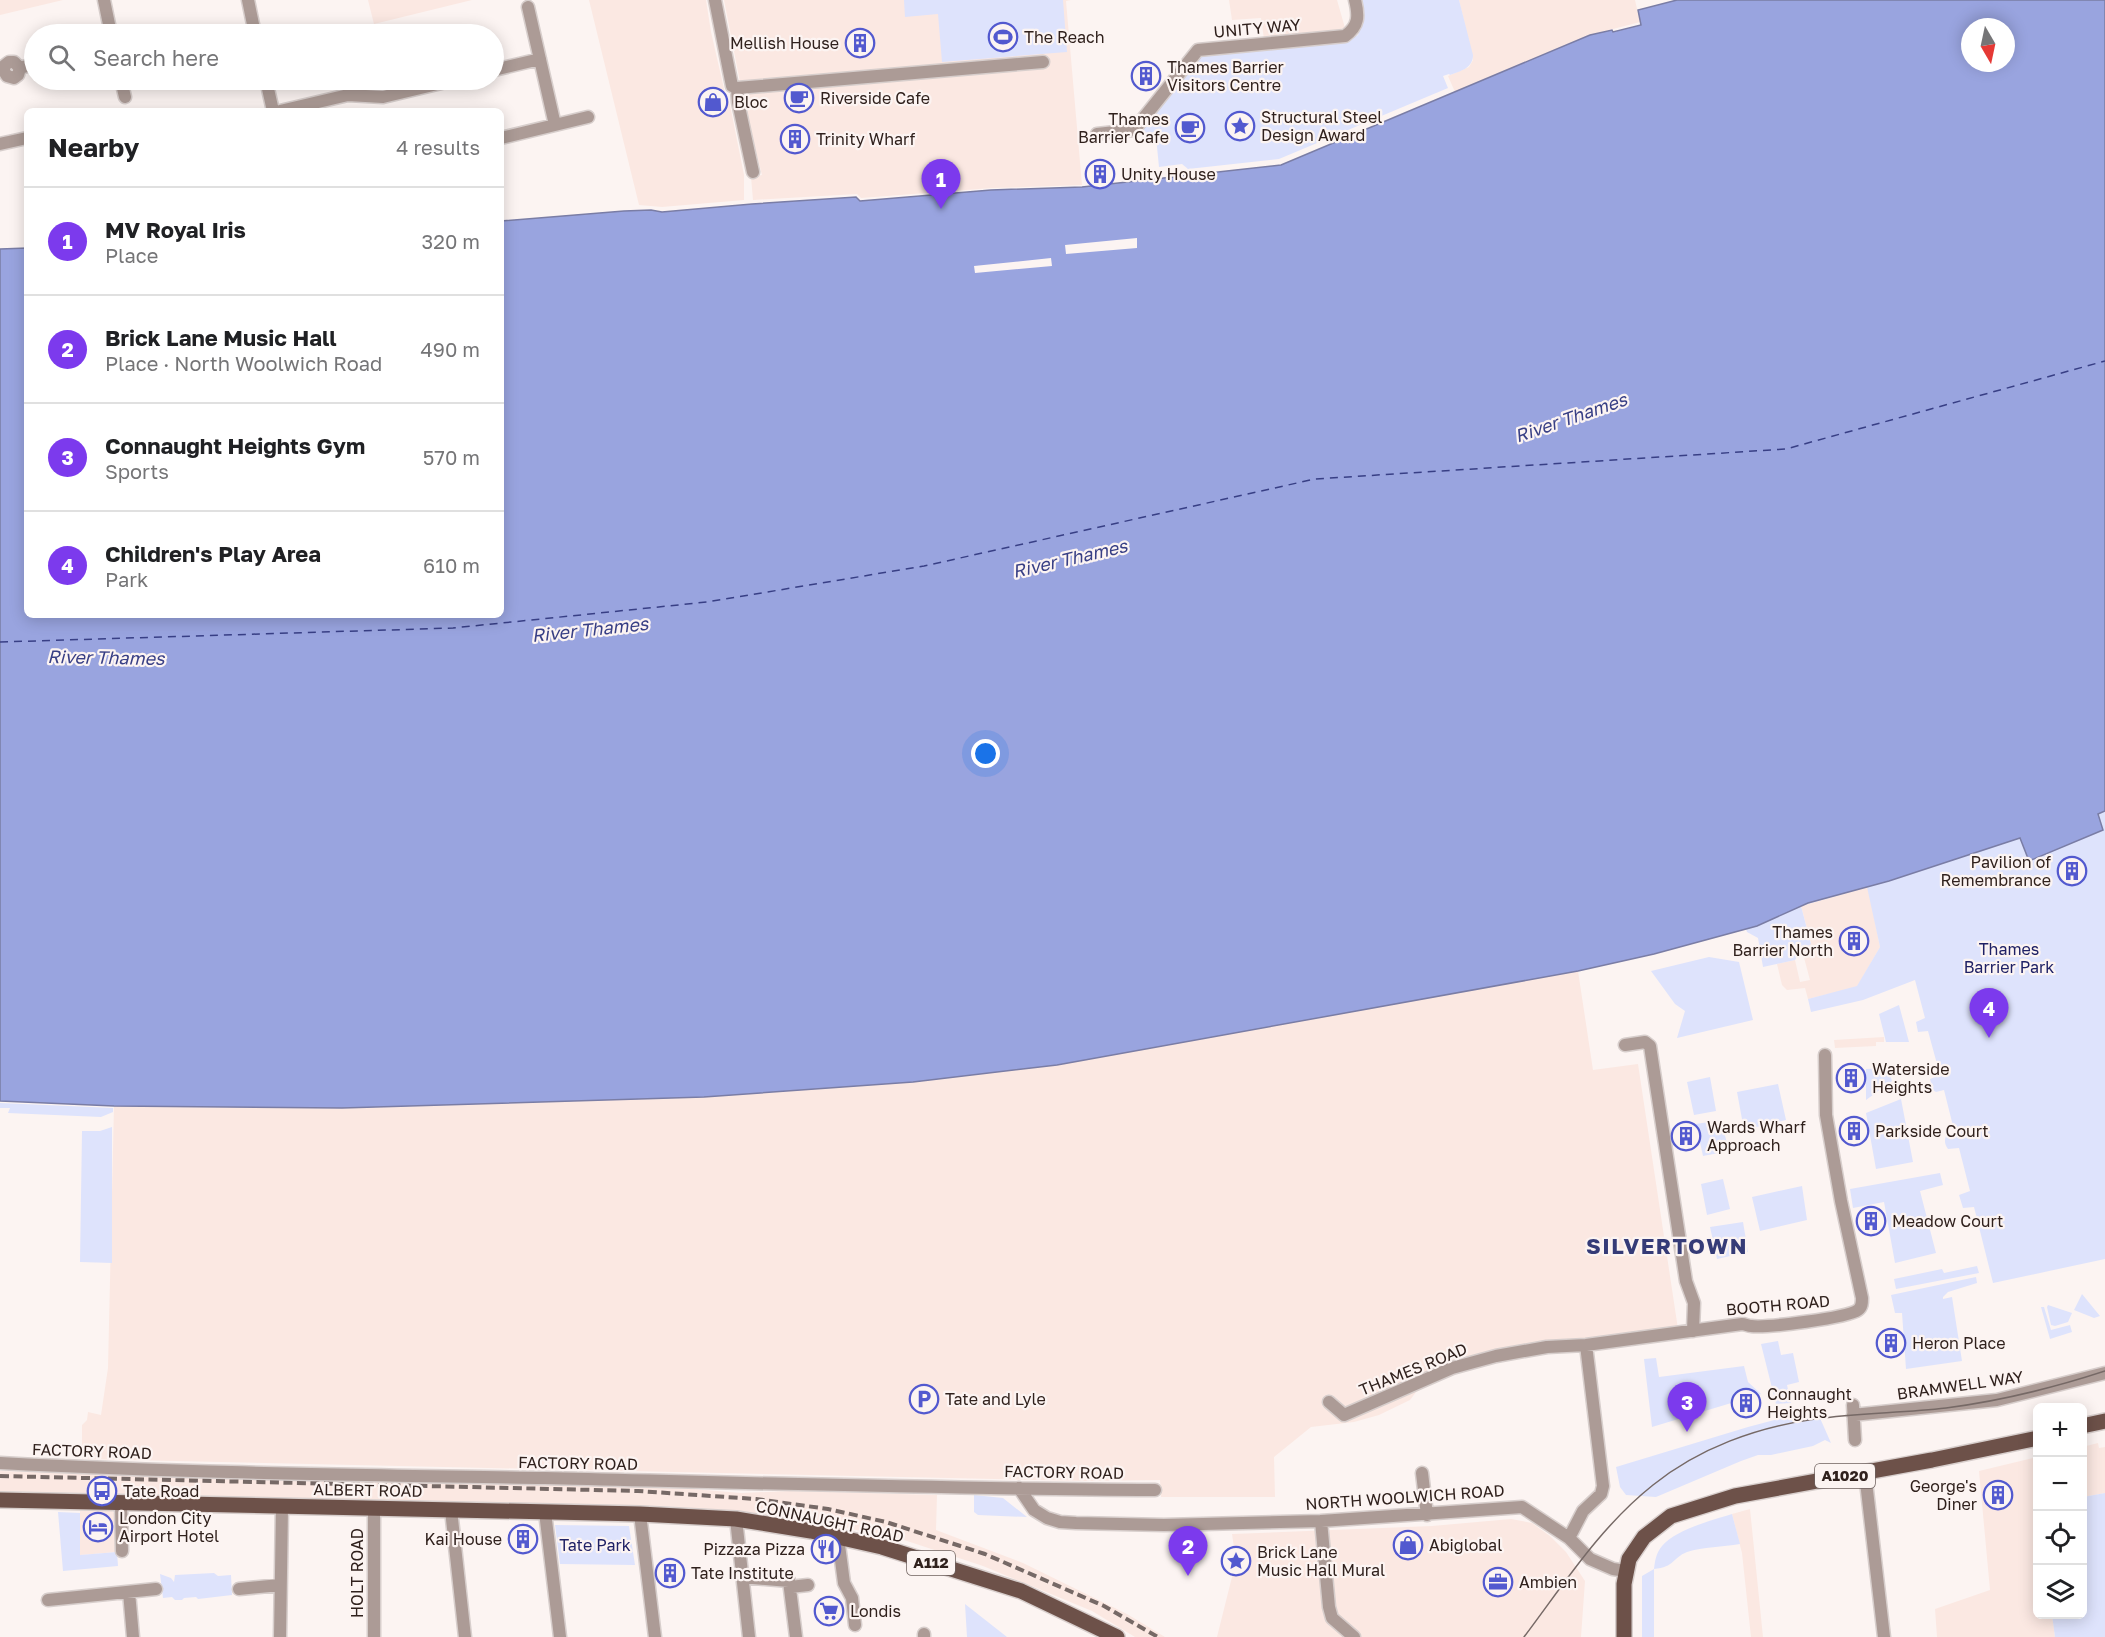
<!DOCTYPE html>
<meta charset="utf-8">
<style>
:root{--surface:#fff;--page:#f6f6f6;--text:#202124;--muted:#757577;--line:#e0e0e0;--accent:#7c3aed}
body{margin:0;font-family:"Golos Text",sans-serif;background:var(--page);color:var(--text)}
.controls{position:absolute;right:18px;bottom:18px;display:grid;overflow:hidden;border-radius:9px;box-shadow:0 3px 15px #0003}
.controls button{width:54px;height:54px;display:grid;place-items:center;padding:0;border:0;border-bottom:2px solid var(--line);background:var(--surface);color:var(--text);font:30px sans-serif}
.compass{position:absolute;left:1961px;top:18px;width:54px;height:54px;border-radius:50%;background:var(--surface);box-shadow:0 3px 15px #0003;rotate:171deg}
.you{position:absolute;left:986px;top:754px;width:21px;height:21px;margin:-15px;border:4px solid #fff;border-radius:50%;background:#1a73e8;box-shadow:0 0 0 9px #1a73e833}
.badge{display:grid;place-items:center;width:39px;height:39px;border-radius:50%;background:var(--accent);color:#fff;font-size:20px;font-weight:700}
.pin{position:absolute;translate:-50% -50px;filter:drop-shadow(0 2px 3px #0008)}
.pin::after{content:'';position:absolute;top:32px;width:21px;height:18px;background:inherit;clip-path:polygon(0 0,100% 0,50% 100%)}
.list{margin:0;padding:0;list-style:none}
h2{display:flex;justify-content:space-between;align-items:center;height:78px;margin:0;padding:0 24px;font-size:26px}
h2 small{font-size:20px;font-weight:400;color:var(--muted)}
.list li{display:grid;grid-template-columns:39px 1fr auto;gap:18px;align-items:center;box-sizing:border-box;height:108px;padding:0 24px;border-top:2px solid var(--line)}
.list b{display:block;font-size:22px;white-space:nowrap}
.list p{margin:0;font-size:20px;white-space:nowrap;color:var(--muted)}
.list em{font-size:20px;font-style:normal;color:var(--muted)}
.icon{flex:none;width:33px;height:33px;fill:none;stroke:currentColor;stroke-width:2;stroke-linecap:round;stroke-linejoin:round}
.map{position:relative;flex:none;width:2105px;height:1637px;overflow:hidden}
.search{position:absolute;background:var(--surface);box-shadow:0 3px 15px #0003;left:24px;top:24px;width:480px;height:66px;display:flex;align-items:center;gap:15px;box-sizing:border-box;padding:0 21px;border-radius:33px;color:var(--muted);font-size:22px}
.panel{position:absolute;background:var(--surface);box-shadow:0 3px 15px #0003;left:24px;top:108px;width:480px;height:510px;border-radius:9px}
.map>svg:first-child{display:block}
.built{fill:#fbe8e2}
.green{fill:#dee3fc}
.water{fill:#99a4df;stroke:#7a7da5;stroke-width:1.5;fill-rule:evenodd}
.pier{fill:#fcf4f2}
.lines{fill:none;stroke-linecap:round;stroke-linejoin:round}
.ferry{stroke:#383f85;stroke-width:1.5;stroke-dasharray:8 6;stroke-linecap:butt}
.minor-casing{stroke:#d7cecc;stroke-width:15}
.major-casing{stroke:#d7cecc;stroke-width:18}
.minor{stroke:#ac9b96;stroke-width:12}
.major{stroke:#6d5149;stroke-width:15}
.tram{stroke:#766966;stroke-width:1.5}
.rail{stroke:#766966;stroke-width:4;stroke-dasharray:9 4.5;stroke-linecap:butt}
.labels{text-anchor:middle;stroke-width:4.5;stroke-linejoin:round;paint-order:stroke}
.shield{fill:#fcf4f2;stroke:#6d605d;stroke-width:1.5}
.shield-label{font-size:15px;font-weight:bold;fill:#30211d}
.street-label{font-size:16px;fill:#30211d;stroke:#fcf4f2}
.poi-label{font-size:16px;fill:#30211d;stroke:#fcf4f2;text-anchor:start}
.park-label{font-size:16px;fill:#1f2165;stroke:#fcf4f2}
.water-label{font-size:18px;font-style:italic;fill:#383f85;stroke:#fcf4f2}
.district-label{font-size:22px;font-weight:bold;letter-spacing:1.5px;fill:#353b77;stroke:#fcf4f2}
</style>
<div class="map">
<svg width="2105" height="1637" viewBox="0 0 2105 1637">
<rect width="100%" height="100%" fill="#fcf4f2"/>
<!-- built -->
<path class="built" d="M0,0H63L0,15Z
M368,0H472L374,24Z
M589,0H706L711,32L725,93L730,105L744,175V200L662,207L639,205Z
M724,0H1071L1066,1L1082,185L992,188L861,198L857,194L753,200L751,177L762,175L746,113Z
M1229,0H1337L1345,28L1318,34L1264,39L1261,18L1232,20Z
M1459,0H1635L1640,22L1590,35L1455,92L1448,76L1469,67L1473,60Z
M1868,887L1880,947L1857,987L1808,999L1805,988L1787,990L1782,985L1777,964L1795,960L1800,982L1810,980L1802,950L1811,943L1801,906Z
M1578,971L1593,1070L1638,1064L1678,1329L1478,1358L1416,1392L1410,1400L1379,1415L1354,1422L1311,1427L1274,1457L1275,1497H1161L1160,1480L1086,1481L82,1459V1425L87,1420L88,1412L101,1415L108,1368L114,1106L343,1108L704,1097L913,1082L1057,1065Z
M1884,1037V1042H1876V1046L1835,1048L1834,1040Z
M2098,1443L2099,1448L2105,1447V1493L2083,1497L2082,1447Z
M2037,1457L2038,1614L2052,1615L2055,1637H1937L1935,1609L1990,1590L1979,1471Z
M0,1471L235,1479L496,1482L693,1489L741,1493L789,1491L937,1495L936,1530L1023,1563L1127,1614L1165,1637H1135L1092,1611L983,1566L901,1539L802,1519L738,1511L664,1506L0,1491Z
M1750,1509L1763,1637H1751L1742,1553L1732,1514Z
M80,1511H112L115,1514L117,1552L80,1555Z
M1511,1519L1532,1523L1550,1536L1566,1552L1585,1581L1581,1637H1217L1236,1561L1232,1534L1432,1526Z"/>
<!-- green -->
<path class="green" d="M904,0H1063L1067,52L942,62L938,14L905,17Z
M1361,0H1459L1473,55C1473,68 1461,71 1450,75L1449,74L1443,76L1448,88L1279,159L1188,169L1182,164L1159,167L1156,137L1147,138L1140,133L1201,55L1342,43L1358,35L1364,11Z
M2105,618V1259L1993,1283L1974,1207L1963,1208L1959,1195L1970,1191L1959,1148L1948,1149C1945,1145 1944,1141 1946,1136L1955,1134L1944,1090L1936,1092L1933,1090L1930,1079L1940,1075L1928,1031L1918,1032L1916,1022L1925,1018L1915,980L1863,1000L1811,1012L1808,999L1857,986L1880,947L1867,887L1801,906L1811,944L1802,950L1795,960L1763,967L1758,938L1747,932L1746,929L1654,954L1578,971L1057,1065L913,1082L704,1097L342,1108L114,1106L0,1101Z
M1709,957L1739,962L1753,1020L1677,1038L1685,1011L1675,1004L1651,971Z
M1899,1005L1909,1042H1886L1879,1014Z
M1888,1068L1892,1081L1866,1100V1069Z
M1710,1077L1716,1111L1694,1115L1687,1082Z
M1778,1084L1786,1120L1744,1130L1737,1092Z
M1901,1099L1913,1162L1876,1169L1866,1113Z
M0,1103L113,1108V1112L101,1117L8,1113L10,1108H0Z
M1721,1120L1729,1151L1703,1156L1696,1124Z
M112,1127V1263L80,1262L82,1131H100Z
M1940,1173L1943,1185L1920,1191L1936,1253L1895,1263L1884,1202L1853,1208L1850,1189Z
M1723,1179L1730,1209L1707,1215L1701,1184Z
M1802,1186L1807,1220L1760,1231L1752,1197Z
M1743,1222L1748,1252L1717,1259L1710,1227Z
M1977,1266L1979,1273L1896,1289L1894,1279L1942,1269L1944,1273Z
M1976,1277L1977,1283L1948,1292L1943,1297V1299L1952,1297L1962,1361L1906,1369L1902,1313H1895L1891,1295Z
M2082,1294L2100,1316L2094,1318L2074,1310Z
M2048,1305L2072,1313L2068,1322L2055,1326L2051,1325L2047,1307Z
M2041,1307H2044L2051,1330L2070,1325L2072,1332L2050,1339Z
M1778,1341L1781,1355L1793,1353L1799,1382L1787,1385L1791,1403L1776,1404L1761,1344Z
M1656,1358L1659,1377L1744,1366L1748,1382L1761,1394L1652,1427L1644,1359Z
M1816,1409L1831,1443L1825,1440L1813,1446L1771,1455H1758L1741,1461L1656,1497L1626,1495L1620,1487L1616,1467L1748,1427Z
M2105,1493V1637H2055L2052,1615L2082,1614L2083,1497Z
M974,1495L1003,1498L1027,1517L978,1515L974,1512Z
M58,1512L80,1513V1555L117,1552L118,1566L63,1571Z
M1732,1514L1740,1544C1723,1547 1703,1547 1687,1552C1672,1558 1675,1567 1654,1569V1637H1642V1576L1654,1569C1655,1561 1656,1553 1662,1546C1675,1530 1712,1520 1732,1514Z
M555,1525L629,1526L635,1565L560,1564Z
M214,1573L218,1576L231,1575L232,1595L198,1599L196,1597L184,1598L182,1600H175L172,1597L163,1598L160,1574L171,1578L174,1582L175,1575Z
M965,1604L1007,1637H967Z"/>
<!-- water -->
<path class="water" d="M1677,0H2105V811L2098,814L2103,830L2029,861L2020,838L1889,881L1808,903L1757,926L1654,954L1578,971L1057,1065L913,1082L704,1097L342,1108L114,1106L0,1101V249L27,248V615H501V221L624,211L651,210L662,212L752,204L856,197L860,201L991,190L1082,187L1281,165L1590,35L1612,30L1613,32L1641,25L1638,10ZM1970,27H2006V63H1970Z"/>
<!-- pier -->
<path class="pier" d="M1137,238V248L1066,254L1065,245Z
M1051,258L1052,266L975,273L974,266Z"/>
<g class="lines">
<!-- ferry -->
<path class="ferry" d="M0,642L453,628L707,602L924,566L1315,479L1786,449L2105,361"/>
<!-- minor casing -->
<g class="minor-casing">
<path id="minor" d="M104,0L111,34
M248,0L255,34
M715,0L732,86L737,88
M528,7L555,125
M20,68L34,64
M494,70L540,59
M4,71V66L9,62H14L20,68
M4,71L7,76L14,78L18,75L20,68
M121,80L125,97
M266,80L273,111
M737,88L1043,62
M737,88L738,102L753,172
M280,111L348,95L383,97L454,80
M1097,134L1134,130L1198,50L1345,36C1359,26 1359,16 1355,0
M501,138L588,117
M0,144L27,138
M1625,1045L1645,1042L1650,1046L1686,1281L1694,1303L1693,1331
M1329,1402L1344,1415L1452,1368L1496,1356L1547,1347L1586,1345L1742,1324C1745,1324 1748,1326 1751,1326C1766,1328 1847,1318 1858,1310C1862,1307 1862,1303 1862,1298L1841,1201L1826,1115L1825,1055
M1853,1405L1855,1440
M1853,1415L1997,1400L2105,1373
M0,1463C182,1473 364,1475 545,1478C749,1483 952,1489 1155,1490
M1422,1473L1427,1515
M1865,1473L1884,1637
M1019,1488L1034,1510L1047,1518L1060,1522L1076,1523L1164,1525L1321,1521L1522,1507L1569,1538L1590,1559L1613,1569L1626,1571
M121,1503L122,1551
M451,1510L465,1637
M545,1512L560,1637
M640,1514L655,1637
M736,1519L749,1637
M1321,1521L1329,1607L1332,1618L1354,1637
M840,1538L839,1545L844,1583L852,1598L855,1625
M1569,1538L1583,1511L1601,1494L1603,1486L1586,1345
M742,1577L789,1581L796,1637
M790,1587L808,1585
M239,1589L280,1585
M129,1592L133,1637
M48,1600L156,1589
M924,1634V1637
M280,1637L282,1507
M374,1637V1508"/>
</g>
<!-- major casing -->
<g class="major-casing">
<path id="major" d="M2082,1426L2105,1421
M0,1500L640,1514L736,1519L811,1531L882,1547L1021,1591L1117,1637
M1624,1637V1584L1629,1559L1644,1537L1671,1516L1735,1496L1932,1460L2038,1438"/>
</g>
<!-- minor -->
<use href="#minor" class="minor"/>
<!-- major -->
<use href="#major" class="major"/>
<!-- tram -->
<path class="tram" d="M1524,1637C1564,1584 1600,1527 1653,1485C1699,1448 1757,1427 1815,1419C1858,1413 1902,1413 1946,1408C2000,1401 2053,1388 2105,1371"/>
<!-- rail -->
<path class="rail" d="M0,1476L638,1491L756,1499L828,1509L886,1522L985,1554L1104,1606L1158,1637"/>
</g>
<!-- icons -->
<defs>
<g id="stadium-ring" transform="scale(1.5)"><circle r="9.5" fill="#fcf4f2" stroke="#5259cf" stroke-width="1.5"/><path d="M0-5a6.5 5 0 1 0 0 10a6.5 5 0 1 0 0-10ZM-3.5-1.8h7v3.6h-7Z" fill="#5259cf"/></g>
<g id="building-ring" transform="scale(1.5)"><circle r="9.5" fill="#fcf4f2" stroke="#5259cf" stroke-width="1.5"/><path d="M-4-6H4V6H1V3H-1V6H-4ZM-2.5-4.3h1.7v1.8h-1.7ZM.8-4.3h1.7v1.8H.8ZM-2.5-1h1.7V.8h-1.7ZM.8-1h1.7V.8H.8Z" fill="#5259cf"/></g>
<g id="cafe-ring" transform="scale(1.5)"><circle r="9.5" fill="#fcf4f2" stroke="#5259cf" stroke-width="1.5"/><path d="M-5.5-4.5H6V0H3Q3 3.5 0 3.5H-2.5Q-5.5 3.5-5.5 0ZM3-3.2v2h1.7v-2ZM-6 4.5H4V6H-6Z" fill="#5259cf"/></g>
<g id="shop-ring" transform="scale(1.5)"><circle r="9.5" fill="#fcf4f2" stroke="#5259cf" stroke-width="1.5"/><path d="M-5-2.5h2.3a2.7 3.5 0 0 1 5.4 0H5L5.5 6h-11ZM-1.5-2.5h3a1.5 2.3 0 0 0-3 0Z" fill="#5259cf"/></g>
<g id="sight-ring" transform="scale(1.5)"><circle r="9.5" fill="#fcf4f2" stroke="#5259cf" stroke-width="1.5"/><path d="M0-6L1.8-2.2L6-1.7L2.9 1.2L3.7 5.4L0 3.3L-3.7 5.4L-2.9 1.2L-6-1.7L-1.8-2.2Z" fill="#5259cf"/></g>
<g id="parking-ring" transform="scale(1.5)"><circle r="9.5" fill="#fcf4f2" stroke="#5259cf" stroke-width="1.5"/><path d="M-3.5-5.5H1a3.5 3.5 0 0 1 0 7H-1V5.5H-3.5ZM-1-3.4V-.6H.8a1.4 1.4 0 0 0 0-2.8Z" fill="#5259cf"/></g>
<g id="bus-ring" transform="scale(1.5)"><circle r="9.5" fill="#fcf4f2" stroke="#5259cf" stroke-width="1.5"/><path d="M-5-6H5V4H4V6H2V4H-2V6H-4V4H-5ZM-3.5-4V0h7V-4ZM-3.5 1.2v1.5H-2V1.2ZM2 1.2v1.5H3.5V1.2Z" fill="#5259cf"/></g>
<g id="hotel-ring" transform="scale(1.5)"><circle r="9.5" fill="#fcf4f2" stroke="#5259cf" stroke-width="1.5"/><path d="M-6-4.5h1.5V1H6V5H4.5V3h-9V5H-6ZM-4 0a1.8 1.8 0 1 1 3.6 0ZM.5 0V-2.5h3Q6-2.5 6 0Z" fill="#5259cf"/></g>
<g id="restaurant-ring" transform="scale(1.5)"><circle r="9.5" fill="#fcf4f2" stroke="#5259cf" stroke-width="1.5"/><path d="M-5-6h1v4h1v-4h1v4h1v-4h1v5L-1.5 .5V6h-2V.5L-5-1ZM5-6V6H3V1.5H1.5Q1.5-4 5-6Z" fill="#5259cf"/></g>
<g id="office-ring" transform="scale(1.5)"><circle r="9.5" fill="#fcf4f2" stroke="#5259cf" stroke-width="1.5"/><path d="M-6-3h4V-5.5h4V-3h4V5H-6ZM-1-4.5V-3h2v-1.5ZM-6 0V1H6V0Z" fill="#5259cf"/></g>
<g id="supermarket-ring" transform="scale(1.5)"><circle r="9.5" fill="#fcf4f2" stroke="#5259cf" stroke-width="1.5"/><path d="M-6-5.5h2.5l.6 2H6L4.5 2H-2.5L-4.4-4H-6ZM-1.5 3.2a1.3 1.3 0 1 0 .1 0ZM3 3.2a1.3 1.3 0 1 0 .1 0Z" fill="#5259cf"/></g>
</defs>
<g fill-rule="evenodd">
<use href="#stadium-ring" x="1003" y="37"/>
<use href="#building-ring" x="860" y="43"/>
<use href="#building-ring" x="1146" y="76"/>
<use href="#cafe-ring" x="799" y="98"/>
<use href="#shop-ring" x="713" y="102"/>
<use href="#sight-ring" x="1240" y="126"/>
<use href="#cafe-ring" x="1190" y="128"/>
<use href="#building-ring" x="795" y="139"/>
<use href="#building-ring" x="1100" y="174"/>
<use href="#building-ring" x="2072" y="871"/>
<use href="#building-ring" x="1854" y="941"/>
<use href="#building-ring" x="1851" y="1078"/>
<use href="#building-ring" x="1854" y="1131"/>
<use href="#building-ring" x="1686" y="1136"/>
<use href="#building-ring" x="1871" y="1221"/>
<use href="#building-ring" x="1891" y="1343"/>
<use href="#parking-ring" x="924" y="1399"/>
<use href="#building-ring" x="1746" y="1403"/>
<use href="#bus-ring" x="102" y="1491"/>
<use href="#building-ring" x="1998" y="1495"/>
<use href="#hotel-ring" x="98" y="1527"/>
<use href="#building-ring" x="523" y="1539"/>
<use href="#shop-ring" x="1408" y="1545"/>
<use href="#restaurant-ring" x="826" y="1549"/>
<use href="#sight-ring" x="1236" y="1561"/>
<use href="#building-ring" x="670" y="1573"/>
<use href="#office-ring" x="1498" y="1582"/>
<use href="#supermarket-ring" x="829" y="1611"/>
</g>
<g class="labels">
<!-- shield labels -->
<g class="shield">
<rect x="1815" y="1464" width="60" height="24" rx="4.5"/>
<rect x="907" y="1551" width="48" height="24" rx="4.5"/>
</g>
<g class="shield-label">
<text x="1845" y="1481">A1020</text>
<text x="931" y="1568">A112</text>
</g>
<!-- street labels -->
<g class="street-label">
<text transform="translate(1257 28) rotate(-5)" y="6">UNITY WAY</text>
<text transform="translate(1778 1305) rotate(-5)" y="6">BOOTH ROAD</text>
<text transform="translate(1413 1369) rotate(-22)" y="6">THAMES ROAD</text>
<text transform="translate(1960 1385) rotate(-8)" y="6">BRAMWELL WAY</text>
<text transform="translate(92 1451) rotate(2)" y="6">FACTORY ROAD</text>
<text transform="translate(578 1463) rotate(1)" y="6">FACTORY ROAD</text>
<text transform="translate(1064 1472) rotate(1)" y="6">FACTORY ROAD</text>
<text transform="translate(368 1490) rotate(1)" y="6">ALBERT ROAD</text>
<text transform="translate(1405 1497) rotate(-4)" y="6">NORTH WOOLWICH ROAD</text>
<text transform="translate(830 1521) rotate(12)" y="6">CONNAUGHT ROAD</text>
<text transform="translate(357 1573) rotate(-90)" y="6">HOLT ROAD</text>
</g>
<!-- poi labels -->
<g class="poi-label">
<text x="1024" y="43">The Reach</text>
<text x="839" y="49" text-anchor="end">Mellish House</text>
<text x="1167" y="73">Thames Barrier<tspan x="1167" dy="18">Visitors Centre</tspan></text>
<text x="820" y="104">Riverside Cafe</text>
<text x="734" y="108">Bloc</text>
<text x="1261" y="123">Structural Steel<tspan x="1261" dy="18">Design Award</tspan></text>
<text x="1169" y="125" text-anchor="end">Thames<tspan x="1169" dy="18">Barrier Cafe</tspan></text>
<text x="816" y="145">Trinity Wharf</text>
<text x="1121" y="180">Unity House</text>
<text x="2051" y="868" text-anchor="end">Pavilion of<tspan x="2051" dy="18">Remembrance</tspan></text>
<text x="1833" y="938" text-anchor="end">Thames<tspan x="1833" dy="18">Barrier North</tspan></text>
<text x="1872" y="1075">Waterside<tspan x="1872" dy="18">Heights</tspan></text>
<text x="1707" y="1133">Wards Wharf<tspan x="1707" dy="18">Approach</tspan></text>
<text x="1875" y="1137">Parkside Court</text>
<text x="1892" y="1227">Meadow Court</text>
<text x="1912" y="1349">Heron Place</text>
<text x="1767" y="1400">Connaught<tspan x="1767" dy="18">Heights</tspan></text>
<text x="945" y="1405">Tate and Lyle</text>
<text x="1977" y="1492" text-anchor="end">George's<tspan x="1977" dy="18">Diner</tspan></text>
<text x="123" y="1497">Tate Road</text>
<text x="119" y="1524">London City<tspan x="119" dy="18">Airport Hotel</tspan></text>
<text x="502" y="1545" text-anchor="end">Kai House</text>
<text x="1429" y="1551">Abiglobal</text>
<text x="805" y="1555" text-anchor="end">Pizzaza Pizza</text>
<text x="1257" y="1558">Brick Lane<tspan x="1257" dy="18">Music Hall Mural</tspan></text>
<text x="691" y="1579">Tate Institute</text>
<text x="1519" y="1588">Ambien</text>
<text x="850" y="1617">Londis</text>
</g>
<!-- park labels -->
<g class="park-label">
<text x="2009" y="955">Thames<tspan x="2009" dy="18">Barrier Park</tspan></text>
<text x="595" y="1551">Tate Park</text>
</g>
<!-- water labels -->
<g class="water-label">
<text transform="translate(1571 418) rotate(-19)" y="6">River Thames</text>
<text transform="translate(1070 559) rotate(-13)" y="6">River Thames</text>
<text transform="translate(590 630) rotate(-6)" y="6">River Thames</text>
<text transform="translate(106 658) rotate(1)" y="6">River Thames</text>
</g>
<!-- district labels -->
<g class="district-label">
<text x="1667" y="1254">SILVERTOWN</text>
</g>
</g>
</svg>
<div class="controls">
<button>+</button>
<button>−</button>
<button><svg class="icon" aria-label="locate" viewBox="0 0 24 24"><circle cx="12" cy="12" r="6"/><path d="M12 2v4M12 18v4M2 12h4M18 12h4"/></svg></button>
<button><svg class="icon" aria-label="layers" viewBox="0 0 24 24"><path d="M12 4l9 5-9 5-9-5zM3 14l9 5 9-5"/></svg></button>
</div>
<svg class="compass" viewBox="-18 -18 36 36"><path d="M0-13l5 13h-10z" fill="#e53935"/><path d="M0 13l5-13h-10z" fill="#757577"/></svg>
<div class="you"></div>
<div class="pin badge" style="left:941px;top:209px">1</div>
<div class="pin badge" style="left:1188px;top:1576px">2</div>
<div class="pin badge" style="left:1687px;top:1432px">3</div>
<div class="pin badge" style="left:1989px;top:1038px">4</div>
<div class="search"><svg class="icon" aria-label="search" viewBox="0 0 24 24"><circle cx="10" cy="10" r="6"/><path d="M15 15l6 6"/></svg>Search here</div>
<section class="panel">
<h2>Nearby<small>4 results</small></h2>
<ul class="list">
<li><span class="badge">1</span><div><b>MV Royal Iris</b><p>Place</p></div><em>320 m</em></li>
<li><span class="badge">2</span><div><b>Brick Lane Music Hall</b><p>Place · North Woolwich Road</p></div><em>490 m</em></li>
<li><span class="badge">3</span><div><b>Connaught Heights Gym</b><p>Sports</p></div><em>570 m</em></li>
<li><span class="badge">4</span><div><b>Children's Play Area</b><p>Park</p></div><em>610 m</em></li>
</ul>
</section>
</div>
